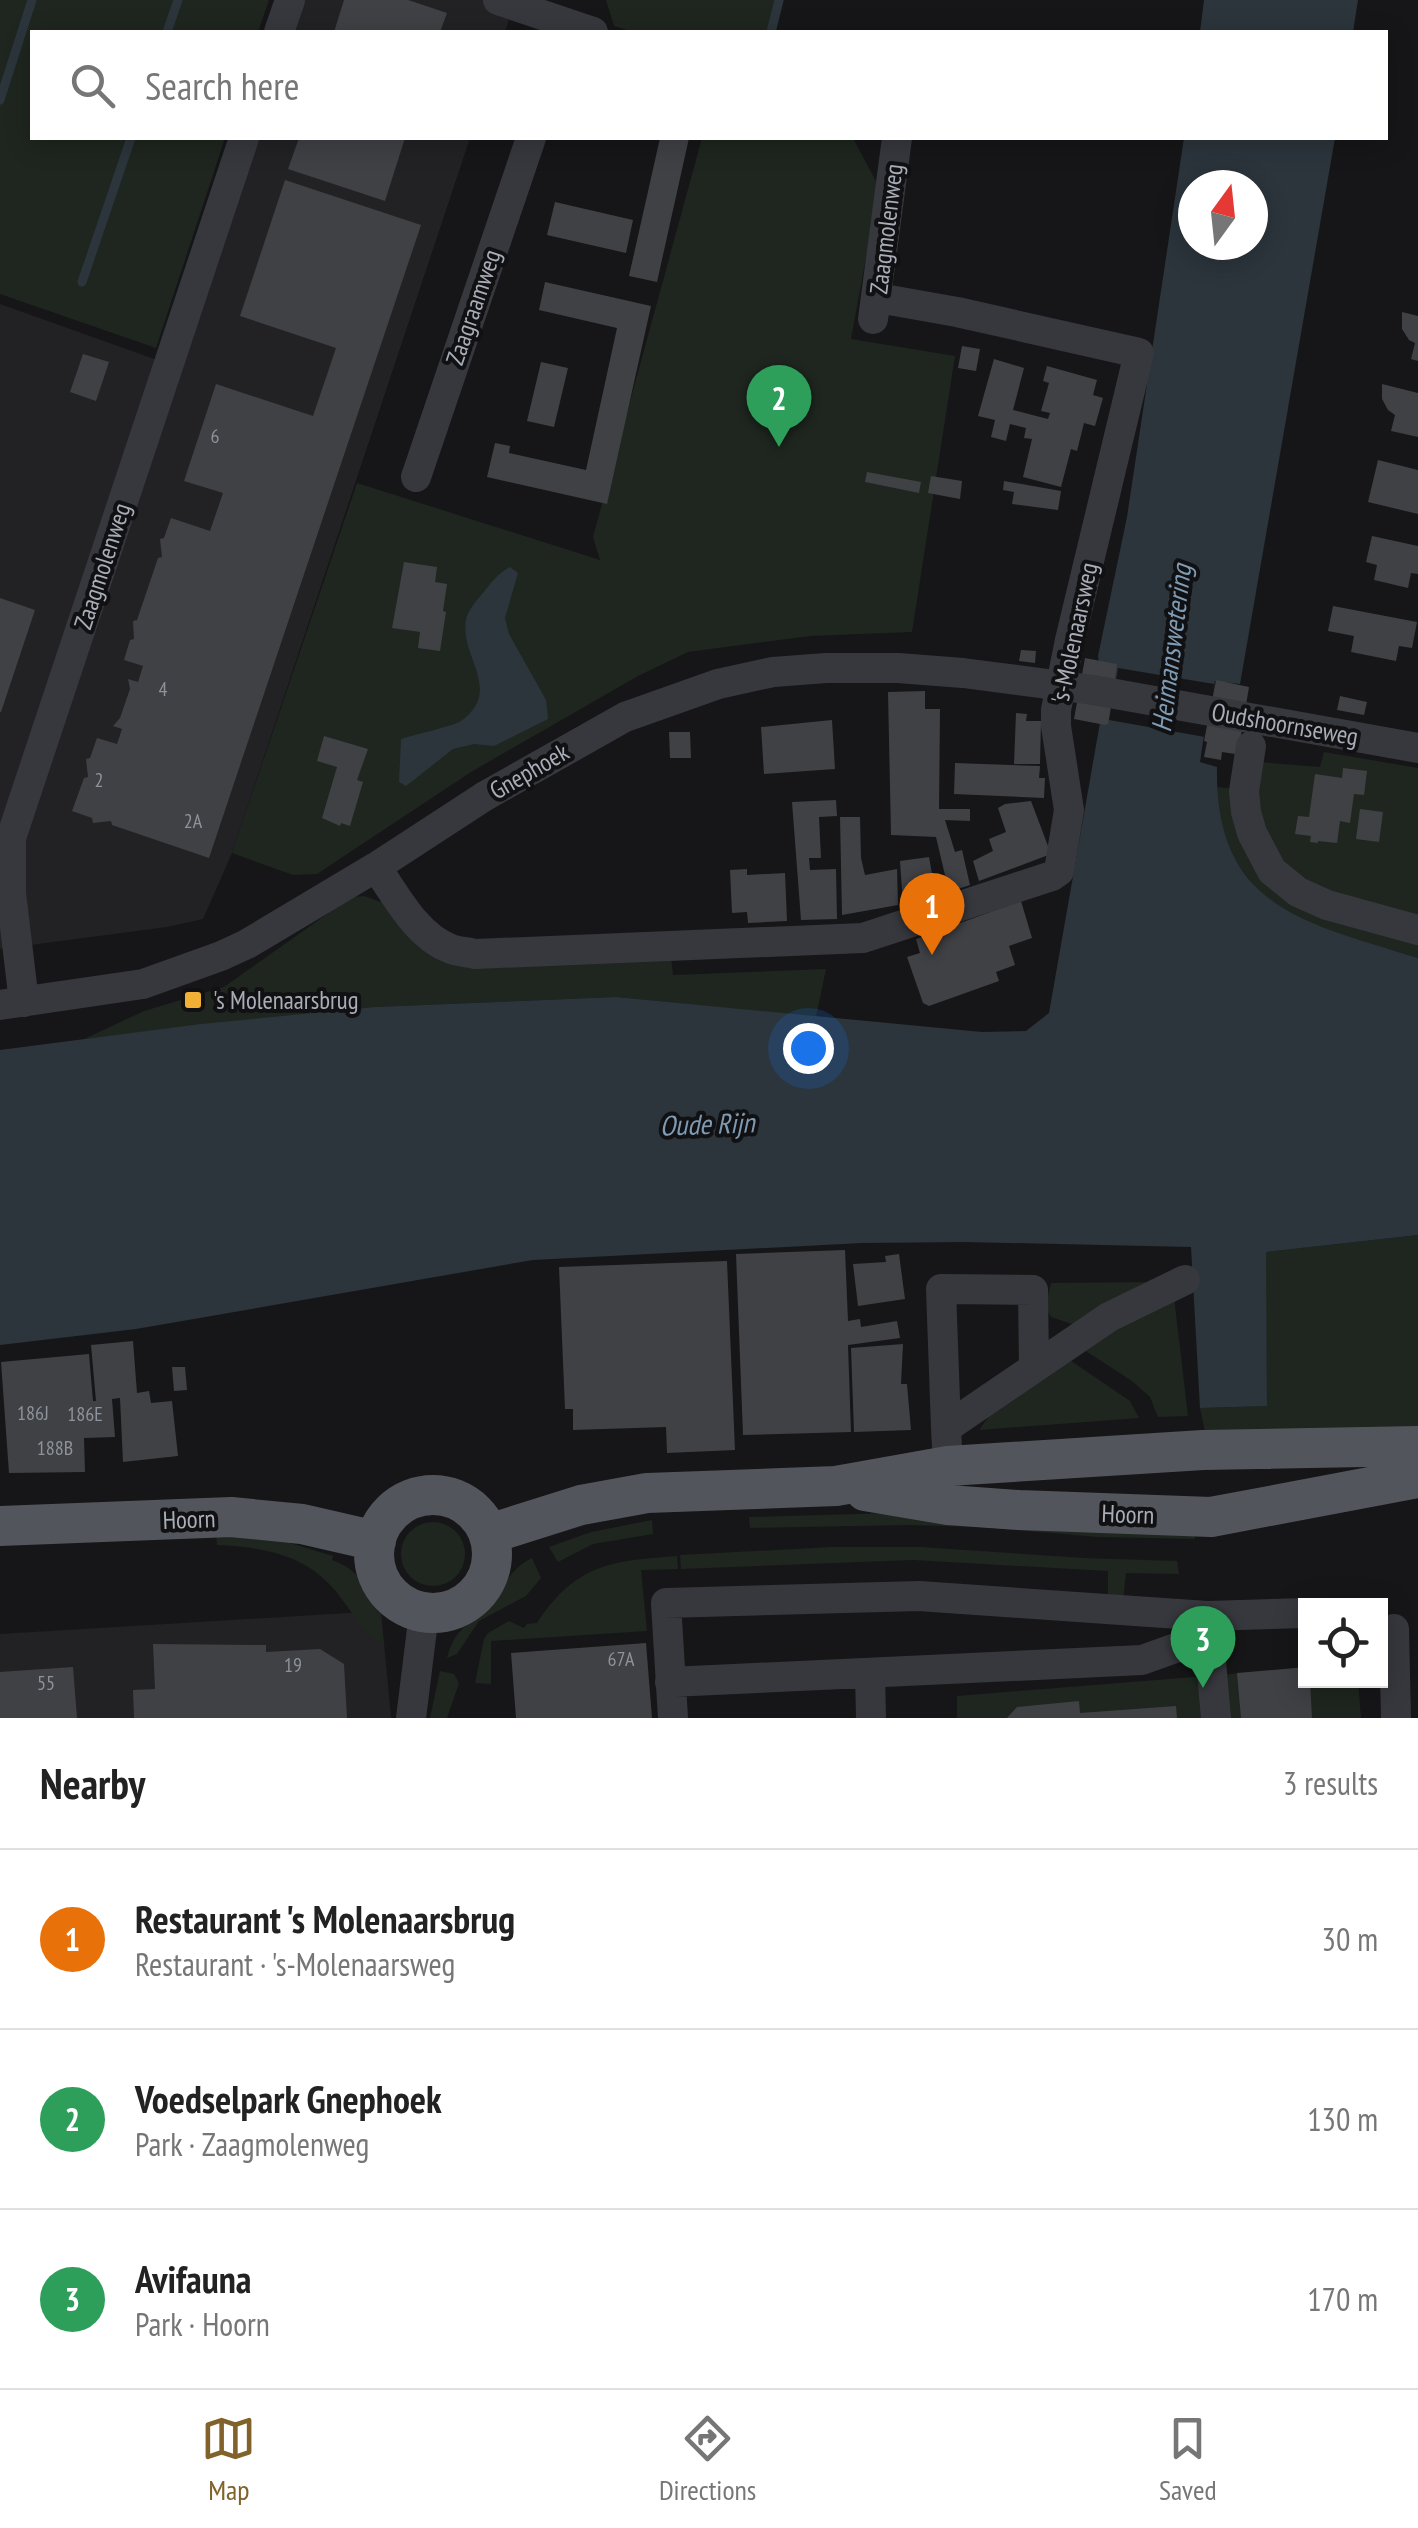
<!DOCTYPE html>
<meta charset="utf-8">
<style>
:root{--surface:#fff;--page:#f2f2f2;--text:#222;--muted:#767676;--line:#e0e0e0;--accent:#80622a}
body{margin:0;font-family:"PT Sans Narrow",sans-serif;background:var(--page);color:var(--text)}
.controls{position:absolute;right:30px;bottom:30px;display:grid;overflow:hidden;border-radius:0px;box-shadow:0 5px 25px #0003}
.controls button{width:90px;height:90px;display:grid;place-items:center;padding:0;border:0;border-bottom:2px solid var(--line);background:var(--surface);color:var(--text);font:50px sans-serif}
.compass{position:absolute;left:1178px;top:170px;width:90px;height:90px;border-radius:50%;background:var(--surface);box-shadow:0 5px 25px #0003;rotate:15deg}
.you{position:absolute;left:808px;top:1048px;width:35px;height:35px;margin:-25px;border:8px solid #fff;border-radius:50%;background:#1a73e8;box-shadow:0 0 0 15px #1a73e833}
.badge{display:grid;place-items:center;width:65px;height:65px;border-radius:50%;background:var(--accent);color:#fff;font-size:32px;font-weight:700}
.pin{position:absolute;translate:-50% -82px;filter:drop-shadow(0 2px 5px #0008)}
.pin::after{content:'';position:absolute;top:52px;width:35px;height:30px;background:inherit;clip-path:polygon(0 0,100% 0,50% 100%)}
.list{margin:0;padding:0;list-style:none}
h2{display:flex;justify-content:space-between;align-items:center;height:130px;margin:0;padding:0 40px;font-size:42px}
h2 small{font-size:32px;font-weight:400;color:var(--muted)}
.list li{display:grid;grid-template-columns:65px 1fr auto;gap:30px;align-items:center;box-sizing:border-box;height:180px;padding:0 40px;border-top:2px solid var(--line)}
.list b{display:block;font-size:38px;white-space:nowrap}
.list p{margin:0;font-size:32px;white-space:nowrap;color:var(--muted)}
.list em{font-size:32px;font-style:normal;color:var(--muted)}
.icon{flex:none;width:55px;height:55px;fill:none;stroke:currentColor;stroke-width:2;stroke-linecap:round;stroke-linejoin:round}
.map{position:relative;flex:none;width:1418px;height:1718px;overflow:hidden}
.search{position:absolute;background:var(--surface);box-shadow:0 5px 25px #0003;left:30px;right:30px;top:30px;height:110px;display:flex;align-items:center;gap:25px;box-sizing:border-box;padding:0 35px;border-radius:0px;color:var(--muted);font-size:38px}
.sheet{height:670px;background:var(--surface)}
nav{display:flex;justify-content:space-around;align-items:center;box-sizing:border-box;height:140px;border-top:2px solid var(--line);background:var(--surface);font-size:28px;color:var(--muted)}
nav a{display:grid;justify-items:center;gap:5px}
nav .on{color:var(--accent)}
.map>svg:first-child{display:block}
.built{fill:#222225}
.green{fill:#1e261f}
.water{fill:#2c353c;fill-rule:evenodd}
.pier{fill:#161618}
.lines{fill:none;stroke-linecap:round;stroke-linejoin:round}
.stream{stroke:#2c353c;stroke-width:9}
.building{fill:#404145}
.minor{stroke:#37383d;stroke-width:30}
.major{stroke:#53555c;stroke-width:40}
.minor-bridge{stroke:#37383d;stroke-width:30}
.poi-dot{fill:#f2b134;stroke:#111113;stroke-width:4}
.labels{text-anchor:middle;stroke-width:8;stroke-linejoin:round;paint-order:stroke}
.number-label{font-size:20px;fill:#8e929b}
.street-label{font-size:25px;fill:#a8adb8;stroke:#111113}
.poi-label{font-size:25px;fill:#a8adb8;stroke:#111113;text-anchor:start}
.water-label{font-size:28px;font-style:italic;fill:#7f9bb3;stroke:#111113}
</style>
<div class="map">
<svg width="1418" height="1718" viewBox="0 0 1418 1718">
<rect width="100%" height="100%" fill="#161618"/>
<!-- built -->
<path class="built" d="M277,0H515L505,32H267Z
M233,138H470L232,853L203,919L167,927L0,949V304L160,361Z
M381,1611L391,1718H0V1634Z"/>
<!-- green -->
<path class="green" d="M0,0H269L258,32H32V138H225L156,348L0,294Z
M606,0H784L776,32H634L614,26Z
M702,138H853L879,187L851,339L955,356L912,632L810,636L688,652L638,676L471,772L317,874L293,875L232,853L357,483L600,560L593,537Z
M1324,752L1418,768V920L1330,899L1280,865L1253,805L1259,762L1320,767Z
M1216,787L1236,789L1257,864L1418,940V958C1379,946 1336,936 1299,919C1251,897 1214,841 1216,787Z
M364,896L384,903L416,945L439,958L671,957L673,975L826,969L816,1017L616,997L375,1007L84,1039L144,1011L224,987L351,897Z
M1418,1235V1429L1205,1432L1200,1408L1267,1406L1265,1252Z
M1158,1282L1078,1326L1051,1317L1045,1307L1051,1283Z
M1174,1297L1188,1416L1158,1417L1150,1397L1132,1381L1075,1344Z
M1064,1356L1130,1401L1139,1418L979,1430L999,1403Z
M892,1513L1194,1527L1195,1539L1098,1537L980,1527L908,1525L750,1528L749,1517Z
M652,1520L653,1534L593,1544L558,1562L549,1547L591,1532Z
M401 1554a32 32 0 1 1 64 0a32 32 0 1 1-64 0Z
M216,1532L270,1537L333,1556L332,1560C367,1571 382,1612 384,1645C360,1631 350,1607 332,1587C302,1553 259,1547 217,1545Z
M832,1547H920L1084,1558L1177,1561L1179,1574L1126,1573L1123,1601L1108,1598V1571L913,1560L681,1569L680,1555Z
M677,1556L678,1569L641,1570L647,1631L491,1641V1684L475,1683L484,1639L488,1633L509,1621L524,1628L527,1624L537,1623C576,1564 610,1561 677,1556Z
M532,1558L541,1578L526,1596L479,1621L457,1654L447,1658C458,1619 474,1627 493,1601C508,1582 509,1570 532,1558Z
M1305,1668L1306,1680L1358,1681L1361,1718H957V1696Z
M440,1671L454,1674L459,1683L447,1718H430Z"/>
<!-- water -->
<path class="water" d="M1204,0H1358L1353,32H1200Z
M1184,138H1335L1240,684L1215,681L1207,714L1200,762L1217,767C1214,909 1307,923 1418,958V1235L1266,1252L1267,1406L1200,1408L1191,1247L966,1242L862,1243L533,1260L136,1329L0,1345V1050L201,1024L375,1007L616,997L982,1032L1026,1031L1049,1013L1104,700L1098,656L1127,517ZM1193,185H1253V245H1193Z
M510,567L518,573L505,618L509,634L546,700L548,719L494,746L474,744L453,749L406,786L399,782L401,739C413,735 454,726 461,721C504,690 459,656 466,620C468,610 476,601 482,594C491,583 498,573 510,567Z"/>
<!-- pier -->
<path class="pier" d="M1118,668L1214,684L1205,737L1109,720Z"/>
<g class="lines">
<!-- stream -->
<path class="stream" d="M167,32L178,0
M771,32L779,0
M0,100L32,0
M82,282L131,138"/>
</g>
<!-- building -->
<path class="building" d="M344,0H408L447,13L440,32H334Z
M299,138H405L385,201L288,169Z
M660,138H689L657,282L629,276Z
M285,180L421,225L209,858L112,825L111,821L93,823L92,818L72,811L84,778L88,777L86,759L90,758L97,738L117,744L122,729L113,726L120,718L130,689L128,679L138,682L143,666L124,660L130,640L134,639L133,621L137,620L158,558L162,557L160,539L164,538L171,518L210,531L223,493L184,481L216,384L313,416L336,348L240,316Z
M555,202L633,220L626,253L547,235Z
M545,282L651,306L607,504L487,477L495,443L510,446L509,453L586,470L617,328L539,310Z
M1402,312L1418,316V361L1411,359L1415,343L1409,340L1402,329Z
M962,346L980,349L976,371L958,368Z
M83,354L109,362L96,401L70,392Z
M994,359L1024,368L1013,410L1048,419L1050,413L1041,411L1049,383L1043,381L1047,366L1097,380L1093,395L1103,398L1095,426L1084,423L1077,451L1071,449L1061,487L1023,477L1032,439L1024,438L1026,428L1010,424L1006,441L991,437L995,420L978,416Z
M541,362L568,368L554,427L527,421Z
M1382,384L1418,393V437L1391,431L1395,415L1388,410L1382,399Z
M1378,460L1418,470V514L1368,502Z
M867,472L921,482L919,493L865,482Z
M931,476L962,481L960,499L928,493Z
M1004,481L1061,491L1058,510L1012,504L1014,492L1003,490Z
M1372,536L1418,546V574L1411,573L1408,588L1374,580L1377,565L1366,562Z
M404,562L437,567L435,582L447,584L443,611L446,612L440,651L418,648L420,632L392,628Z
M0,598L35,610L1,712H0Z
M1333,606L1417,622L1412,648L1399,646L1396,661L1351,652L1354,636L1328,631Z
M1021,650L1036,651L1035,663L1019,661Z
M1085,658L1117,664L1108,724L1105,725L1074,719Z
M1216,680L1249,687L1238,753L1235,754L1222,752L1221,760L1204,757L1207,742L1204,741Z
M925,691V709H940L939,809H970V821L945,820L955,852L962,850L970,885L949,892L936,837L891,835L888,692Z
M1340,696L1367,702L1364,715L1337,710Z
M1016,713L1027,714L1026,721H1041L1040,764H1014Z
M832,720L835,769L764,774L761,727Z
M669,732H690L691,758H670Z
M324,736L368,749L357,780L363,782L350,826L341,823L340,826L322,818L337,767L317,761Z
M955,763L1040,766L1039,778H1045L1044,798L954,794Z
M1343,768L1367,771L1364,795L1354,794L1350,823L1340,821L1337,843L1318,841V843L1310,842L1311,836L1295,834L1298,816L1309,817L1315,774L1342,778Z
M836,800L837,816L819,817L821,858H809L810,870L836,869L837,919L801,920L792,802Z
M1031,801L1051,854L979,881L973,861L993,851L989,839L1006,832L998,808L1005,804Z
M1360,809L1383,812L1379,842L1356,839Z
M840,817H860L861,858L865,875L897,869L898,905L842,915Z
M929,857L936,896L903,904L900,861Z
M747,869V875L785,873L787,921L748,923L747,912L732,913L730,870Z
M1021,901L1032,938L1009,946L1015,965L996,972L999,981L929,1006L923,1003L907,957L920,953L916,939Z
M845,1250L848,1321L860,1319L861,1327L897,1321L900,1338L848,1345L851,1432L743,1435L736,1254Z
M899,1254L905,1299L858,1306L853,1264L886,1262L885,1256Z
M727,1261L735,1450L667,1453L666,1427L573,1430V1409H565L559,1267Z
M133,1341L137,1393L149,1391L151,1403L172,1401L178,1456L123,1462L120,1398L112,1399L115,1437L84,1438L85,1472L9,1473L1,1362L89,1354L93,1401H96L91,1345Z
M903,1344L901,1384H907L911,1430L854,1432L851,1348Z
M172,1367H185L187,1390L174,1391Z
M646,1643L652,1718H516L511,1653Z
M153,1644L266,1645V1652L320,1649L344,1664L347,1718H134L133,1690L155,1689Z
M73,1667L77,1718H0V1672Z
M1306,1667V1680H1310L1312,1718H1241L1237,1673Z
M1079,1701L1080,1713L1176,1706L1177,1718H1007L1017,1707Z"/>
<g class="lines">
<!-- minor -->
<path class="minor" d="M498,0L593,32
M279,32L290,0
M873,319L897,138
M416,477L531,138
M1093,690L1418,748
M1251,746L1244,791L1246,812L1252,833L1272,871L1298,892L1327,905L1418,930
M376,867C396,895 416,936 451,949C459,952 468,952 475,954L863,938L1052,876L1059,871L1069,810L1056,726V710L1070,640L1139,353L957,312L878,298
M24,1002L11,893V838L244,138
M0,1005L143,984L221,956L247,944L376,867L485,796
M946,1428L941,1289L1033,1290L1034,1367
M948,1466L946,1428L1109,1317L1185,1280
M1207,1616L1216,1718
M1394,1629L1396,1718
M870,1673L871,1718
M670,1682L1142,1660L1209,1636
M411,1718L424,1613
M673,1718L666,1603L919,1596L1207,1616L1306,1613"/>
<!-- major -->
<path class="major" d="M865,1491L948,1505L1019,1510L1211,1517L1418,1478
M374 1554a59 59 0 1 1 118 0a59 59 0 1 1-118 0Z
M0,1526L231,1517L302,1524L376,1541
M489,1534L581,1505L647,1493L836,1486L948,1466L1203,1450L1418,1446"/>
<!-- minor-bridge -->
<path class="minor-bridge" d="M485,796L625,717L718,684L773,672L826,668H898L963,673L1093,690"/>
</g>
<!-- markers -->
<rect class="poi-dot" x="183" y="990" width="20" height="20" rx="5"/>
<g class="labels">
<!-- number labels -->
<g class="number-label">
<text x="215" y="443">6</text>
<text x="163" y="696">4</text>
<text x="99" y="787">2</text>
<text x="193" y="828">2A</text>
<text x="33" y="1420">186J</text>
<text x="85" y="1421">186E</text>
<text x="55" y="1455">188B</text>
<text x="621" y="1666">67A</text>
<text x="293" y="1672">19</text>
<text x="46" y="1690">55</text>
</g>
<!-- street labels -->
<g class="street-label">
<text transform="translate(886 229) rotate(-83)" y="9">Zaagmolenweg</text>
<text transform="translate(473 307) rotate(-71)" y="9">Zaagraamweg</text>
<text transform="translate(102 566) rotate(-72)" y="9">Zaagmolenweg</text>
<text transform="translate(1074 633) rotate(-78)" y="9">'s-Molenaarsweg</text>
<text transform="translate(1285 724) rotate(10)" y="9">Oudshoornseweg</text>
<text transform="translate(529 771) rotate(-30)" y="9">Gnephoek</text>
<text transform="translate(1128 1514) rotate(2)" y="9">Hoorn</text>
<text transform="translate(189 1519) rotate(-2)" y="9">Hoorn</text>
</g>
<!-- poi labels -->
<g class="poi-label">
<text x="213" y="1009">'s Molenaarsbrug</text>
</g>
<!-- water labels -->
<g class="water-label">
<text transform="translate(1171 648) rotate(-83)" y="10">Heimanswetering</text>
<text transform="translate(707 1124) rotate(-2)" y="10">Oude Rijn</text>
</g>
</g>
</svg>
<div class="controls">
<button><svg class="icon" aria-label="locate" viewBox="0 0 24 24"><circle cx="12" cy="12" r="6"/><path d="M12 2v4M12 18v4M2 12h4M18 12h4"/></svg></button>
</div>
<svg class="compass" viewBox="-18 -18 36 36"><path d="M0-13l5 13h-10z" fill="#e53935"/><path d="M0 13l5-13h-10z" fill="#767676"/></svg>
<div class="you"></div>
<div class="pin badge" style="left:932px;top:955px;background:#e8710a">1</div>
<div class="pin badge" style="left:779px;top:447px;background:#2e9e5b">2</div>
<div class="pin badge" style="left:1203px;top:1688px;background:#2e9e5b">3</div>
<div class="search"><svg class="icon" aria-label="search" viewBox="0 0 24 24"><circle cx="10" cy="10" r="6"/><path d="M15 15l6 6"/></svg>Search here</div>
</div>
<section class="sheet">
<h2>Nearby<small>3 results</small></h2>
<ul class="list">
<li><span class="badge" style="background:#e8710a">1</span><div><b>Restaurant 's Molenaarsbrug</b><p>Restaurant · 's-Molenaarsweg</p></div><em>30 m</em></li>
<li><span class="badge" style="background:#2e9e5b">2</span><div><b>Voedselpark Gnephoek</b><p>Park · Zaagmolenweg</p></div><em>130 m</em></li>
<li><span class="badge" style="background:#2e9e5b">3</span><div><b>Avifauna</b><p>Park · Hoorn</p></div><em>170 m</em></li>
</ul>
</section>
<nav>
<a class="on"><svg class="icon" aria-label="map" viewBox="0 0 24 24"><path d="M3 6l6-2 6 2 6-2v14l-6 2-6-2-6 2zM9 4v14M15 6v14"/></svg>Map</a>
<a><svg class="icon" aria-label="directions" viewBox="0 0 24 24"><path d="M12 3l9 9-9 9-9-9zM9 14v-3h6M13 9l2 2-2 2"/></svg>Directions</a>
<a><svg class="icon" aria-label="saved" viewBox="0 0 24 24"><path d="M7 4h10v16l-5-4-5 4z"/></svg>Saved</a>
</nav>
